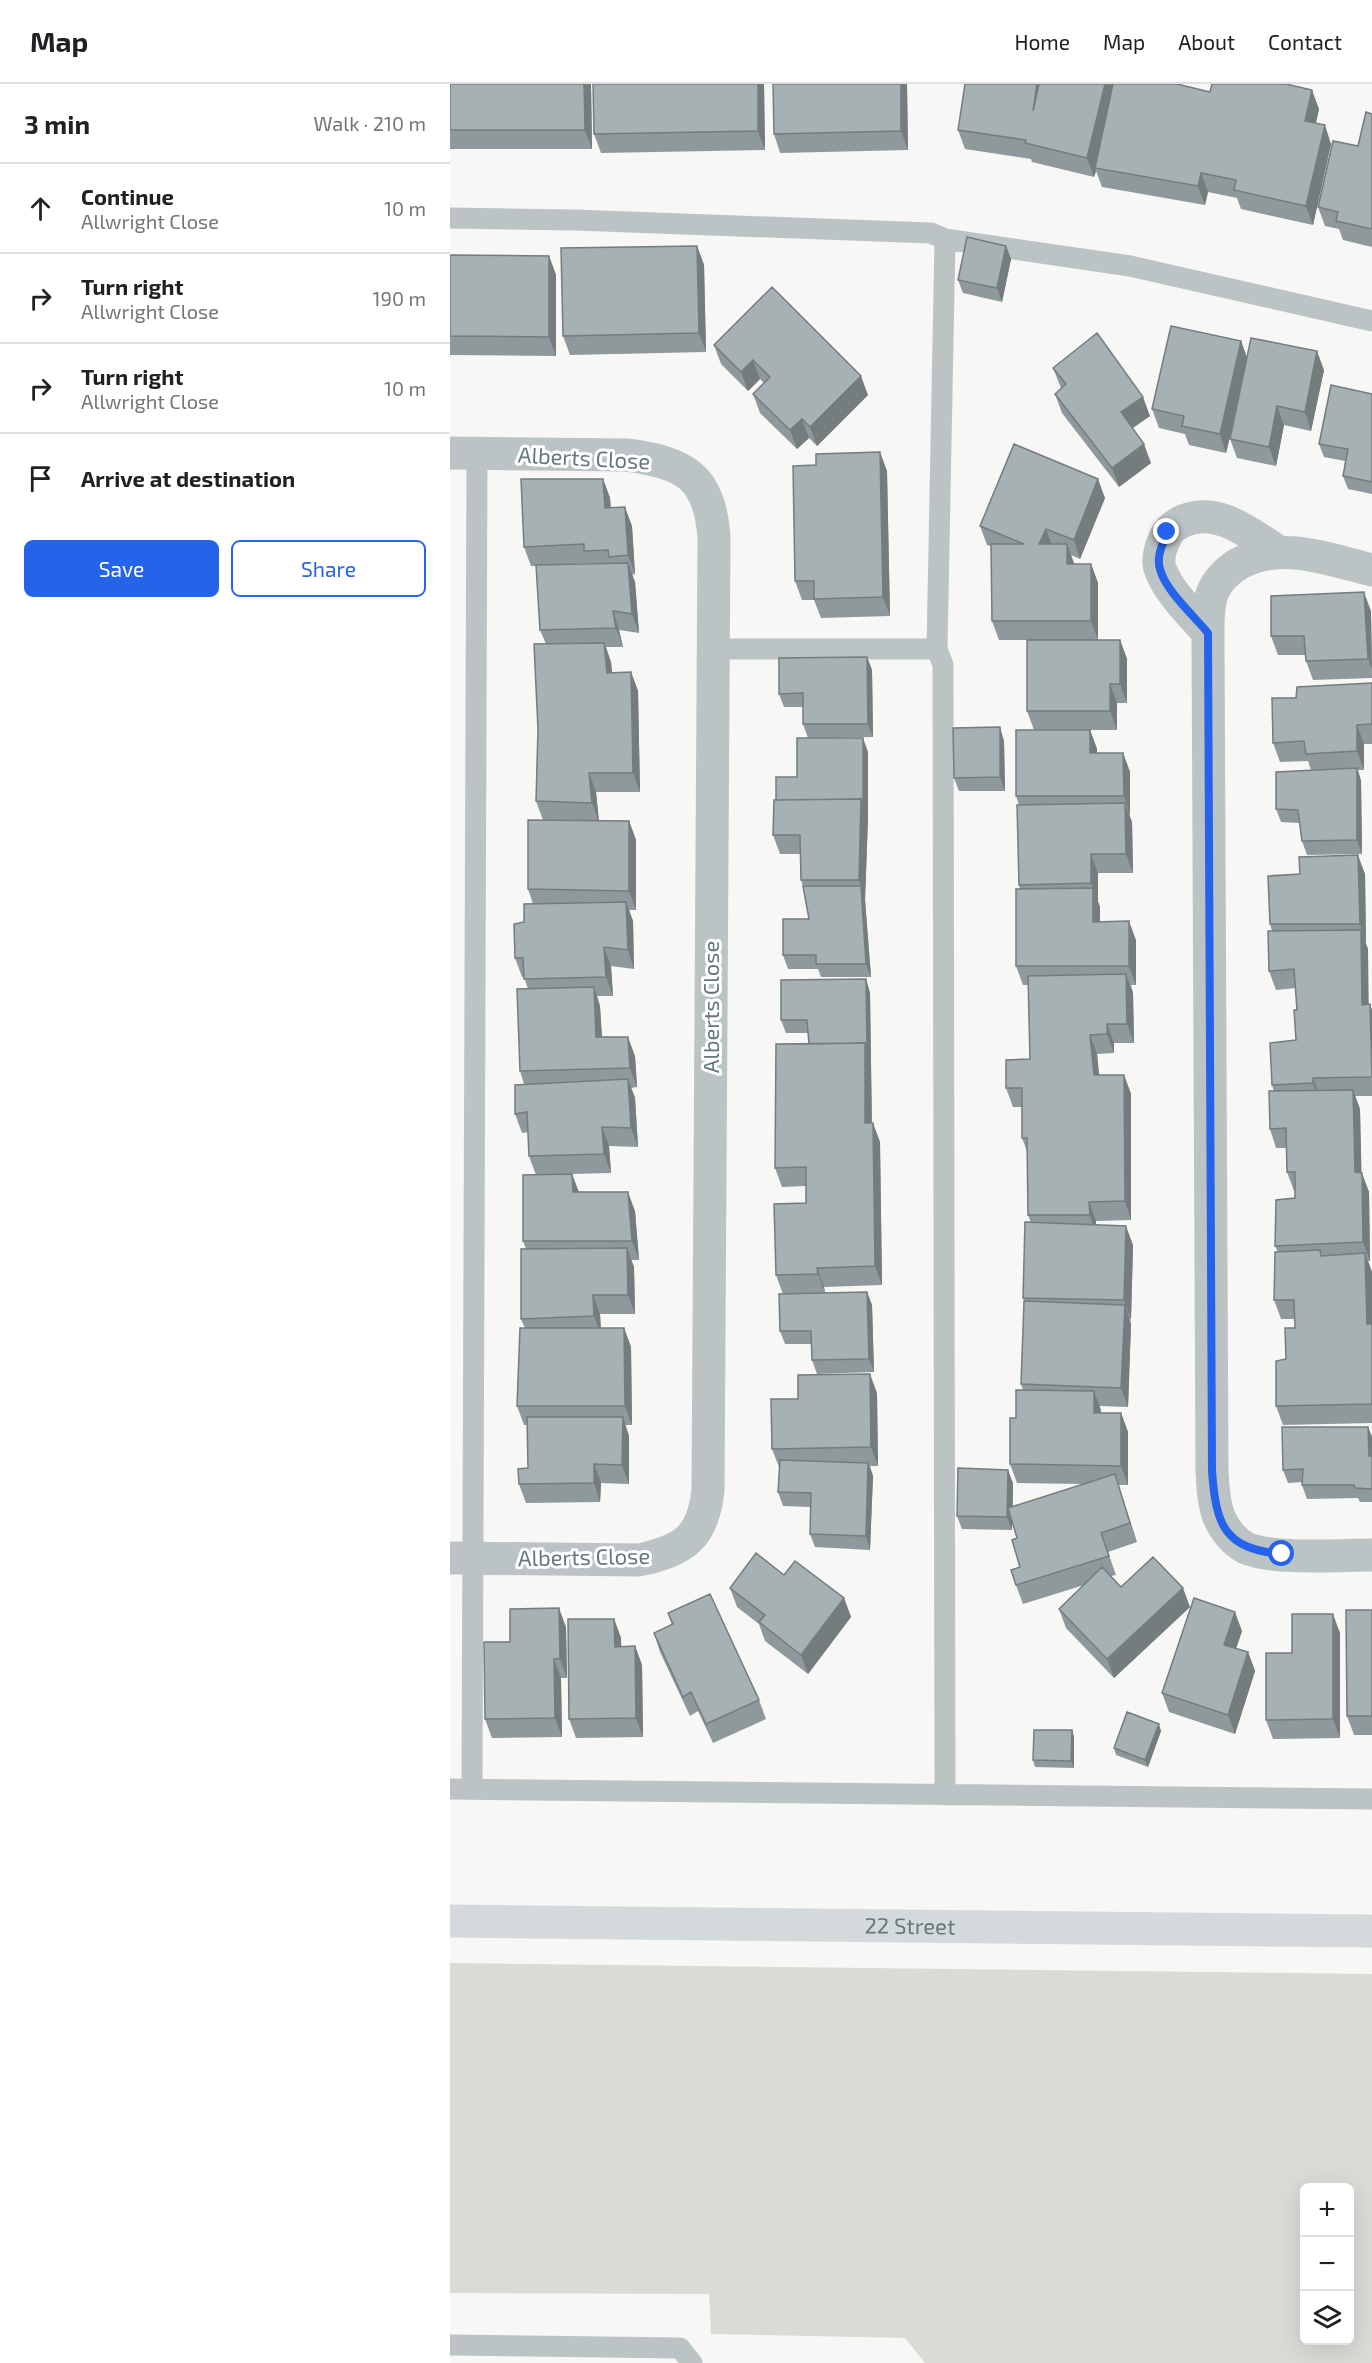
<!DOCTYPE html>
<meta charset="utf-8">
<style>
:root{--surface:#fff;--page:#f2f2f2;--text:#202124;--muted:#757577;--line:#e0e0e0;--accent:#2563eb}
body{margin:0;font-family:"Exo 2",sans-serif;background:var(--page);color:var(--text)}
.controls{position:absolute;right:18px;bottom:18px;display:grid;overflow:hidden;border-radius:9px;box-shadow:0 6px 24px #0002}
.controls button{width:54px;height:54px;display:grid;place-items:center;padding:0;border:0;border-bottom:2px solid var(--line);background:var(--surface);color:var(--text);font:30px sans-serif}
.stop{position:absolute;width:18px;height:18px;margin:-14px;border:4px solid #2563eb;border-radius:50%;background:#fff}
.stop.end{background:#2563eb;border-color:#fff;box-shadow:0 2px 6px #0008}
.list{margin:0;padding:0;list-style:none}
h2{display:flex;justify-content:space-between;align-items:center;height:78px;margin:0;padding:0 24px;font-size:26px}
h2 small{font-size:20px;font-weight:400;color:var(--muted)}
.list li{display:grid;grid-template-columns:39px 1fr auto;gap:18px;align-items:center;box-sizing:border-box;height:90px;padding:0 24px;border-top:2px solid var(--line)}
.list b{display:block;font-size:22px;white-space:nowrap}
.list p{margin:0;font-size:20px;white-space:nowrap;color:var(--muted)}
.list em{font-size:20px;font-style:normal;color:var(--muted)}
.actions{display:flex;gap:12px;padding:18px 24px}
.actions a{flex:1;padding:14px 0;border:2px solid var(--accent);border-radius:9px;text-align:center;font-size:21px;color:var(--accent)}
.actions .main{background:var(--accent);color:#fff}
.icon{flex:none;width:33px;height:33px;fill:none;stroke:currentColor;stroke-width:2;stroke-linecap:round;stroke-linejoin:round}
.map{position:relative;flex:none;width:922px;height:2279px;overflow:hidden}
header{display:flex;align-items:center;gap:36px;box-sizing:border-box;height:84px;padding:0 30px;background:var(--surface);border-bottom:2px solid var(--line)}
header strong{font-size:28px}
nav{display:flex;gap:33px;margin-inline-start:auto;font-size:21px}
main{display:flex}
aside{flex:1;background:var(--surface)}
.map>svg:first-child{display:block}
.green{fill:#d9dcd4;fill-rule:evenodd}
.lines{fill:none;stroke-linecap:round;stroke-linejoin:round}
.service{stroke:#bcc3c4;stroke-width:21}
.minor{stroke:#bcc3c4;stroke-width:33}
.secondary{stroke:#d4d9db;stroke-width:33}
.wall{fill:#8f989b;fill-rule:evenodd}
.shaded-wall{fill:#747c7e}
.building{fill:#a6b1b4;stroke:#747c7e;stroke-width:1.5}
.route{stroke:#2563eb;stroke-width:8}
.labels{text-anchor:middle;stroke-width:6;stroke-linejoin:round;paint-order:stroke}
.street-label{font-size:22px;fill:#64797e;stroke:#fff}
</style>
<header>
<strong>Map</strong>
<nav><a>Home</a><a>Map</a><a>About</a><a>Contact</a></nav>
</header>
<main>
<aside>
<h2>3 min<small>Walk · 210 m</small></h2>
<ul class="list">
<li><svg class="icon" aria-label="ahead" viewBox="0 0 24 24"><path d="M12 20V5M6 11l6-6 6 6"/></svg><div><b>Continue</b><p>Allwright Close</p></div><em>10 m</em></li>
<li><svg class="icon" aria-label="right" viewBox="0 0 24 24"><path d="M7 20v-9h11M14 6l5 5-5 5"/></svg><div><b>Turn right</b><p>Allwright Close</p></div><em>190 m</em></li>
<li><svg class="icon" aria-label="right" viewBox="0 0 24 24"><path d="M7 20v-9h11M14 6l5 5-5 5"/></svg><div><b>Turn right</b><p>Allwright Close</p></div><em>10 m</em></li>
<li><svg class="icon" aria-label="arrive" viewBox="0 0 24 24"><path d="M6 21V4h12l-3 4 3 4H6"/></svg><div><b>Arrive at destination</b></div></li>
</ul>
<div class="actions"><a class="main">Save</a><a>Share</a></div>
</aside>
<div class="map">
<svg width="922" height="2279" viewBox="0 0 922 2279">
<rect width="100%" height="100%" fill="#f7f7f5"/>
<!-- green -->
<path class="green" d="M0,1879L922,1890V2279H475L455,2254L261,2250L259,2210L0,2209ZM854,2104H900V2256H854Z"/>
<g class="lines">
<!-- service -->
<path class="service" d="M0,134L125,136L481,149L495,155L680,182L922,237
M495,155L487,565L493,581L495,1711
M262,565H487
M0,1705L922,1715
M22,1705L27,369
M0,2261L230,2264L242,2279"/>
<!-- minor -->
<path class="minor" d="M0,369L176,371C234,378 260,392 264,454L258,1406C253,1454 234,1466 189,1476L0,1474
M922,486C880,476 834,457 792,478C780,484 767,496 762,510C757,525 758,541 758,556L762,1387C763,1402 763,1418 769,1433C774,1445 784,1458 796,1464C823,1476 890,1471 922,1471
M758,549C742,530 720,510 711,487C706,476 711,462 716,452C719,445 727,440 733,437C768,422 800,450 829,468"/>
<!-- secondary -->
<path class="secondary" id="s1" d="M0,1837L922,1847"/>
</g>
<!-- wall -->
<path class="wall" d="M0,0H141L142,65H0Z
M143,0H314L315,66L151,69L144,50Z
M323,0H457L458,66L330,69L324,50Z
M760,8L869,25L866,39L881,60L863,141L791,125L787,114L758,108L755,121L652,103L646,87L644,93L582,78L581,75L515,65L508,46Z
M922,30V163L893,156L889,145L875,142L868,123L908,62Z
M247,162L254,181L256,268L120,271L113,252Z
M556,162L561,175L552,218L513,209L508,196Z
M0,171L99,172L106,191V272L0,271Z
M791,257L797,274L874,286L861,347L834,341L826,382L787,374L780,355L785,333L776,369L739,361L735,350L709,344L702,325Z
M264,261L418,311L367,362L359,354L347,365L310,329L303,310L314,299L310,295L298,307L271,280Z
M603,284L700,332L683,344L701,379L669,403L612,329L605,310L611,304Z
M922,310V410L898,405L893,392L895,377L874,373L869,360Z
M437,387L440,532L371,534L364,516H352L345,497Z
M153,395L160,414L161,424L182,442L185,490L182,491L185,498L189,549L169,546L173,563H156L161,578L162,589L181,588L188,607L190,708H146L149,737H179L186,756V826H179L183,837L184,885L161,882L163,912H147L150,922L152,953L185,972L187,1003L181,1004L185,1014L188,1063L159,1062L161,1089L122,1090L129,1108L185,1127L189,1176H181L184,1183L185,1230H150L151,1244H174L181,1263L182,1341H175L179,1352V1400L151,1399L150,1418L76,1419L69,1400L78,1384L77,1341H74L67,1322L75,1244L71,1235L76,1165L73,1157L86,1091L79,1072L78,1048L72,1049L65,1030L74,1000L70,987L78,905L74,893H72L65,874L74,838L83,820L78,805L93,736L86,717L96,560L90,546L86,482H81L74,463ZM138,479L139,480L106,481Z
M655,414L630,475L621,471L624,480H641L648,499V556H670L677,575V619H667V646H640L647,665V669H673L680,688V731H679L682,738L683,789H648V818L650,823V838L686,856V901H681L683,909L684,959H664V969L647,970L649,991H674L681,1010V1136L646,1137V1141L683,1161L681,1235H680L681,1240L678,1323L649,1322L651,1329H671L678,1348V1401H668L687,1458L658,1468L666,1491L661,1492L671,1503L740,1523L664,1594L616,1544L609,1525L634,1501L573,1520L566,1501L570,1483L567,1454L562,1438V1446L512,1445L507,1432L563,1399V1423L633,1400L567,1399L560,1380L566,1334L573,1306L571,1300L574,1217L573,1214L581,1139L578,1131L577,1067L572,1054V1023H563L556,1004L580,975L578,901H573L566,882L570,805L569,801V721L566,712L626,646H584L577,627V556H549L542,537L541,462L537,461L530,442Z
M921,527L922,594L863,596L856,577V571H828L821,552Z
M417,573L422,586L423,653L358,654L353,640V623H334L329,610Z
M922,599V660H914V686H908L911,697L912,770L857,771L852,757L849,739L831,738L826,725L861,686L858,677L830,678L823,659L846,614Z
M554,657L555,707H509L504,694Z
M418,668V734L415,816L421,893H371L368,885H338L333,871L359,835L353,802L351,796V770H330L323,751L326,716L347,693Z
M915,790L916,859H915L918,865V921L920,920L922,926V1012H905L910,1025L911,1089L919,1108L920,1177H918L922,1188V1339L833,1341L826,1322L836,1275L845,1244V1235H831L824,1216L828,1168L825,1162L845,1114V1107H844L837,1088L836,1064H826L820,1045L824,1007L822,1001L846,956L847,926L846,904L826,906L819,887L822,847L820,840Z
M416,895L420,909L422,1039L430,1058L432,1201L374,1203L375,1209L417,1208L422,1221L424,1288L367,1290L362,1276V1260H335L330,1247L333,1210L326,1191L356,1119V1102L332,1103L325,1084L359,960L358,949H336L331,936Z
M427,1309L428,1382H420L423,1392L420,1466L365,1463L360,1450L361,1423L333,1422L328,1408L329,1383L322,1365L348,1315Z
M918,1343L922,1353V1418H910L908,1414L857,1415L852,1401V1398L838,1399L833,1386Z
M334,1491L394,1514L401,1533L358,1590L315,1557L309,1540L287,1523L280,1504Z
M922,1526V1651H904L897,1632Z
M218,1529L309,1616L316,1635L263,1659L248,1627L240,1632L210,1568L204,1549L222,1541Z
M164,1535L171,1554V1562H185L192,1581L193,1653L126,1654L119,1635Z
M116,1543L117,1594H111L112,1653L42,1654L35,1635L60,1558Z
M792,1547L786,1564L798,1568L805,1587L785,1650L719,1628L712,1609Z
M890,1549V1654L823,1655L816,1636L842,1569Z
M622,1646L624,1653V1684L585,1683L583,1676Z
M711,1647L698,1683L666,1671L664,1664Z"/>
<!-- shaded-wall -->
<path class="shaded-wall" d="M134,0H141L142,65L135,46Z
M308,0H314L315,66L308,47Z
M451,0H457L458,66L451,47Z
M587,0H596L583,27Z
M655,0H667L645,84L646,87L644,93L637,74Z
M862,6L869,25L862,56L855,37Z
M875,41L881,60L863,141L856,122Z
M751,89L758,108L755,121L748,102Z
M247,162L254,181L256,268L249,249Z
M556,162L561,175L552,218L547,204Z
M99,172L106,191V272L99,253Z
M791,257L798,276L776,369L770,350Z
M867,267L874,286L861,347L855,328Z
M303,276L310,295L298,307L291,288Z
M411,292L418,311L367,362L360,343Z
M693,313L700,332L678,347L671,328Z
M827,322L834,341L826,382L819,363Z
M352,335L359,354L347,365L340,346Z
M694,360L701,379L669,403L662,384Z
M430,368L437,387L440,532L433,513Z
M153,395L160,414L162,443L155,424Z
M648,395L655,414L630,475L624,456Z
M175,423L182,442L185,490L178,471Z
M596,445L603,464L589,460Z
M617,460L624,479V499L617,480Z
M178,479L185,498L189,549L182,530Z
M641,480L648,499V556L641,537Z
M914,508L921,527L922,585L918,575Z
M163,527L169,546L173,563L166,544Z
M670,556L677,575V619L670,600Z
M154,559L161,578L164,608L157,589Z
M417,573L422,586L423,653L418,640Z
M181,588L188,607L190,708L183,689Z
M660,600L667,619V646L660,627Z
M907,641L914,660V686L907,667Z
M550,643L554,657L555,707L550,693Z
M640,646L647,665V688L640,669Z
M413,654L418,668V734L415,816L421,893L416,880L411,802L409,796Z
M673,669L680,688V731L674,712Z
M907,684L911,697L912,770L907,756Z
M139,689L146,708L149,738L142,719Z
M675,719L682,738L683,789L676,770Z
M179,737L186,756V826L179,807Z
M641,770L648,789V818L641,799Z
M908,771L915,790L916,859L910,840Z
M643,804L650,823V857L643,838Z
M176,818L183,837L184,885L178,866Z
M679,837L686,856V901L679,882Z
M911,846L918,865L919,940L912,921Z
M154,863L161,882L163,912L156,893Z
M676,890L683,909L684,959L677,940Z
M416,895L420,909L422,1058L415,1039Z
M144,903L150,922L153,972L146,953Z
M920,920L922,926V974Z
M657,940L664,959V969L657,950Z
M640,951L647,970L651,1010L644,991Z
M178,953L185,972L187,1003L180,984Z
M674,991L681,1010V1136L675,1117Z
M863,994L870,1013V1018L863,999Z
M178,995L185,1014L188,1063L181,1044Z
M903,1006L910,1025L912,1107L905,1088Z
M423,1039L430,1058L432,1201L425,1182Z
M152,1043L159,1062L161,1089L154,1070Z
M912,1089L919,1108L920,1177L913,1158Z
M122,1090L129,1109L123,1108Z
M178,1108L185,1127L189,1176L182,1157Z
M639,1118L646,1137V1150L640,1131Z
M676,1142L683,1161L681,1235L674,1216Z
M177,1164L184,1183L185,1230L178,1211Z
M915,1169L922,1188V1254L917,1240Z
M367,1184L374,1203L375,1209L368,1190Z
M417,1208L422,1221L424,1288L419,1275Z
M143,1211L150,1230L151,1251L144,1232Z
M675,1221L681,1240L678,1323L671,1304Z
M174,1244L181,1263L182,1341L175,1322Z
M420,1290L427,1309L428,1382L421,1363Z
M644,1307L651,1326V1348L644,1329Z
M671,1329L678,1348V1401L671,1382Z
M173,1333L179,1352V1400L172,1381Z
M918,1343L922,1353V1379L919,1372Z
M418,1379L423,1392L420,1466L416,1452Z
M144,1380L151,1399L150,1418L144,1399Z
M558,1386L563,1399L562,1446L557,1433Z
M665,1390L671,1409L687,1458L680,1439Z
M733,1504L740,1523L664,1594L657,1575Z
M394,1514L401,1533L358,1590L351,1571Z
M109,1524L116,1543L117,1594L110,1575Z
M785,1528L792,1547L781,1580L774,1561Z
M883,1530L890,1549V1654L883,1635Z
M164,1535L171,1554L172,1582L165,1563Z
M185,1562L192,1581L193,1653L186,1634Z
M798,1568L805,1587L785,1650L778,1631Z
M104,1575L111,1594L112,1653L105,1634Z
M709,1640L711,1647L698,1683L695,1676Z
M622,1646L624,1653V1684L621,1677Z"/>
<!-- building -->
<path class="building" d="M0,0H134L135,46H0Z
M143,0H308V47L144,50Z
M323,0H451V47L324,50Z
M515,0H587L583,27L589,0H655L637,74L575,59L576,56L508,46Z
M663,0H727L760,8L762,0H836L862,6L855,37L875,41L856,122L784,106L786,96L751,89L748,102L645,84Z
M916,28L922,30V145L886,137L888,128L868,123L883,57L908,62Z
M517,153L556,162L547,204L508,196Z
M247,162L249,249L113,252L111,164Z
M0,171L99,172V253L0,252Z
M322,203L411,292L360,343L352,335L340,346L303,310L320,293L303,276L291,288L264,261Z
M721,242L791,257L770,350L732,342L734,332L702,325Z
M647,249L693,313L671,328L694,360L662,384L605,310L616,300L603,284Z
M801,254L867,267L855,328L827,322L819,363L780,355Z
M881,301L922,310V398L893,392L898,365L869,360Z
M564,360L648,395L624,456L596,445L589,460H617V480H641V537H542L541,460H574L530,442Z
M430,368L433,513L364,515V497H345L343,382L366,381V370Z
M71,395H153L155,424L175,423L178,471L159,473L158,466L134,467V460L74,463Z
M178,479L182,530L163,527L166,544L90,546L86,481Z
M914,508L918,575L856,577L854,552H821V512Z
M577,556H670V600H660V627H577Z
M154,559L157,589L181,588L183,689H139L142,719L86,717L88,645L84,560Z
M417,573L418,640H353V609L329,610V574Z
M922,599V640L907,641V667L856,670L854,657L823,659L822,614H846L847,603Z
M550,643V693L504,694L503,644Z
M566,646H640V669H673L674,712H566Z
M347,654H413V721L411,715L326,716V693H347Z
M907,684V756L852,757L848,726L826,725V688Z
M411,715L409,796H351L350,751H323L324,716Z
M675,719L676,770H641V799L569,801L567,721Z
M78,736L179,737V807L78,805Z
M908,771L910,840H820L818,792L850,790L849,773Z
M353,802H411L416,880H366V871H333V835H359Z
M643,804V838L679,837V882H566V805Z
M176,818L178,866L154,863L156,893L74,895L73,874H65L64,840L74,838V820Z
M911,846L912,921L920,920L922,993L863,994V999L822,1001L820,959L846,956L844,926H847L844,885L819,887L818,847Z
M676,890L677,940H657V950L640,951L644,991H674L675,1117L639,1118L640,1131H578L577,1054H572V1004H556V976L580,975L578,892Z
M416,895L417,965L415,959L359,960L357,936H331V896Z
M144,903L146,953H178L180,984L70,987L67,905Z
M415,959V1039H423L425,1182L367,1184L368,1190L326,1191L324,1120L356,1119V1083L325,1084L326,960Z
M178,995L181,1044L152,1043L154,1070L79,1072L77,1028L65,1030V1001Z
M903,1006L905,1088L912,1089L913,1158L825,1162L826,1116L845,1114V1088H837L836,1044L820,1045L819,1007Z
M122,1090L123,1108H178L182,1157H73V1091Z
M575,1138L676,1142L674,1216L573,1214Z
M177,1164L178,1211H143L144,1232L71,1235V1165Z
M870,1166L871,1172L915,1169L917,1240H922V1320L826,1322V1277L836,1275L835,1244H845L844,1216H824L825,1168Z
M417,1208L419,1275L362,1276L361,1247H330L329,1210Z
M574,1217L675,1221L671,1304L571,1300Z
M70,1244H174L175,1322H67Z
M420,1290L421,1363L322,1365L321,1315H348V1291Z
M566,1306L644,1307V1329H671V1382L560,1380V1334H566Z
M77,1333H173L172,1381L144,1380V1399L69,1400L68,1385L78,1384Z
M832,1343H918L919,1372H922V1405L905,1404L904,1401H852L853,1385L833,1386Z
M330,1376L418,1379L416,1452L360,1450L361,1409L328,1408Z
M508,1384L558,1386L557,1433L507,1432Z
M665,1390L680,1439L651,1449L659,1472L566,1501L561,1486L570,1483L562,1456L567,1454L558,1424Z
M306,1469L334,1491L345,1477L394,1514L351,1571L309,1538L315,1531L280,1504Z
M703,1473L733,1504L657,1575L609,1525L652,1483L671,1503Z
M260,1510L309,1616L256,1640L241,1608L233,1613L204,1549L223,1540L218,1529Z
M744,1514L785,1528L774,1561L798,1568L778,1631L712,1609Z
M109,1524L110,1575H104L105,1634L35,1635L34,1558H60V1525Z
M896,1526H922V1632H897Z
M842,1530H883V1635L816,1636V1569H842Z
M118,1535H164L165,1563L185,1562L186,1634L119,1635Z
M677,1628L709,1640L695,1676L664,1664Z
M584,1646H622L621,1677L583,1676Z"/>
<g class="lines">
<!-- route -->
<path class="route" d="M717,448C713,460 706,472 710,485C715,506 744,532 758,549L762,1387C766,1441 774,1465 832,1470"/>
</g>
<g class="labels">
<!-- street labels -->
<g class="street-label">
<text transform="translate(134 374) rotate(3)" y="8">Alberts Close</text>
<text transform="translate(261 923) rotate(-90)" y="8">Alberts Close</text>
<text transform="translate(134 1473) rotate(-1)" y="8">Alberts Close</text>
<text dy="8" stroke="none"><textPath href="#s1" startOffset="460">22 Street</textPath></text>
</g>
</g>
</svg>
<div class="controls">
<button>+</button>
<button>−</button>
<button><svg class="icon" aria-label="layers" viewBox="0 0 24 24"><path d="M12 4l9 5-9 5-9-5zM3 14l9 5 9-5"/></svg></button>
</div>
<div class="stop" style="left:832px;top:1470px"></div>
<div class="stop end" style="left:717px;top:448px"></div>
</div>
</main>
